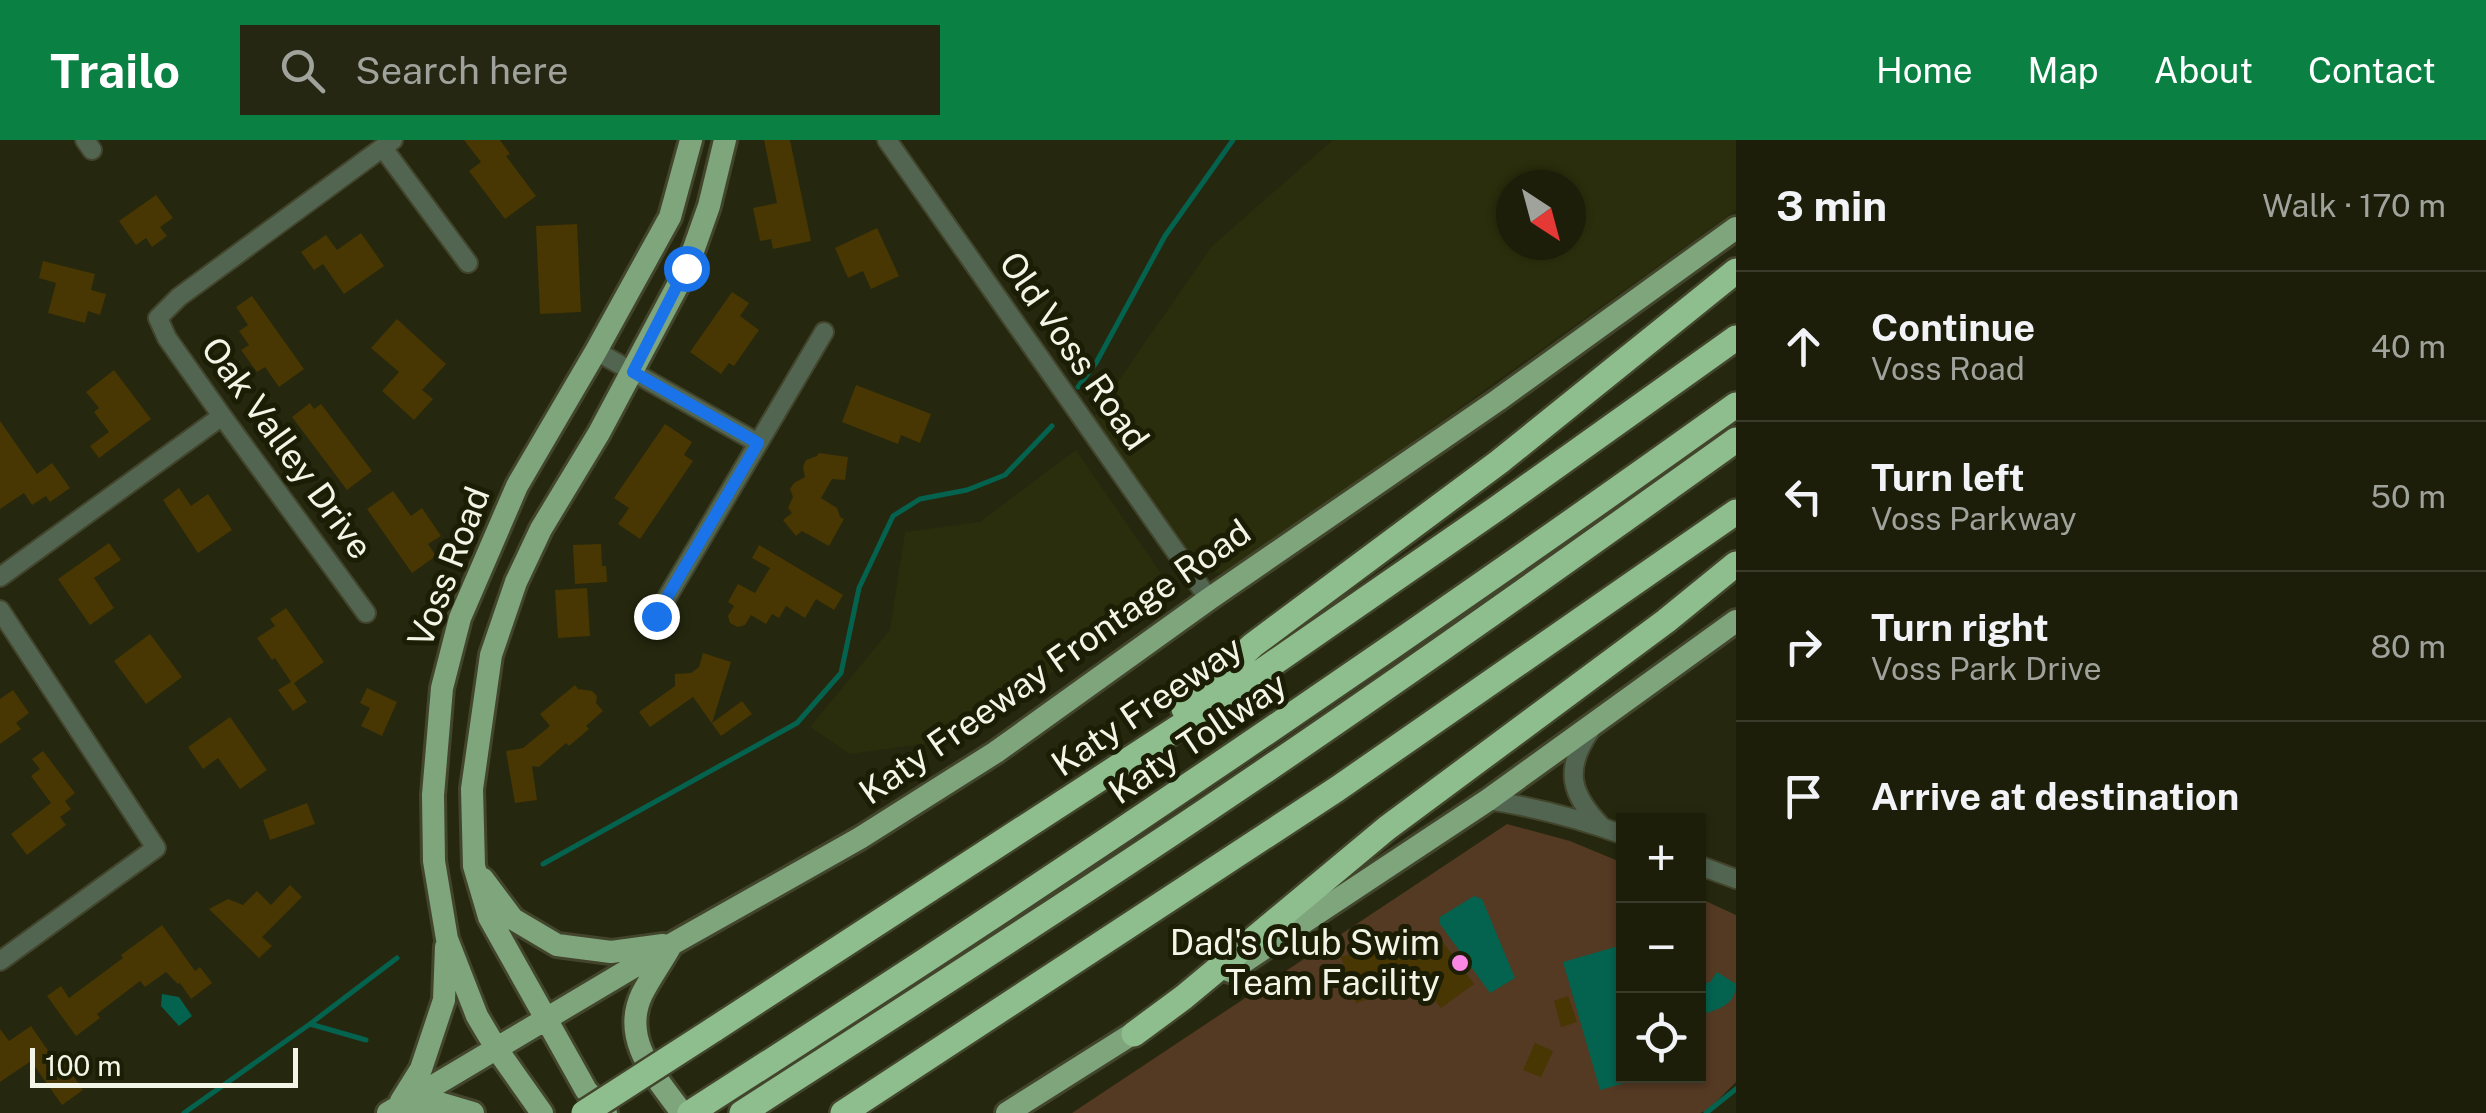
<!DOCTYPE html>
<meta charset="utf-8">
<style>
:root{--surface:#1c1e0a;--page:#252713;--text:#f1f3f6;--muted:#a0a29c;--line:#3a3c2b;--accent:#0b8043}
body{margin:0;font-family:"Public Sans",sans-serif;background:var(--page);color:var(--text)}
.controls{position:absolute;right:30px;bottom:30px;display:grid;overflow:hidden;border-radius:0px;box-shadow:0 2px 8px #0004}
.controls button{width:90px;height:90px;display:grid;place-items:center;padding:0;border:0;border-bottom:2px solid var(--line);background:var(--surface);color:var(--text);font:50px sans-serif}
.compass{position:absolute;left:1496px;top:30px;width:90px;height:90px;border-radius:50%;background:var(--surface);box-shadow:0 2px 8px #0004;rotate:144deg}
.scale{position:absolute;left:30px;bottom:25px;width:268px;box-sizing:border-box;padding-left:10px;border:5px solid #f3f6e6;border-top:0;font-size:28px;line-height:35px;white-space:nowrap;color:#f3f6e6;-webkit-text-stroke:8px #1b1e05;paint-order:stroke}
.stop{position:absolute;width:30px;height:30px;margin:-22px;border:8px solid #1a73e8;border-radius:50%;background:#fff}
.stop.end{background:#1a73e8;border-color:#fff;box-shadow:0 2px 10px #0008}
.list{margin:0;padding:0;list-style:none}
h2{display:flex;justify-content:space-between;align-items:center;height:130px;margin:0;padding:0 40px;font-size:42px}
h2 small{font-size:32px;font-weight:400;color:var(--muted)}
.list li{display:grid;grid-template-columns:65px 1fr auto;gap:30px;align-items:center;box-sizing:border-box;height:150px;padding:0 40px;border-top:2px solid var(--line)}
.list b{display:block;font-size:38px;white-space:nowrap}
.list p{margin:0;font-size:32px;white-space:nowrap;color:var(--muted)}
.list em{font-size:32px;font-style:normal;color:var(--muted)}
.icon{flex:none;width:55px;height:55px;fill:none;stroke:currentColor;stroke-width:2;stroke-linecap:round;stroke-linejoin:round}
.map{position:relative;flex:none;width:1736px;height:973px;overflow:hidden}
header{display:flex;align-items:center;gap:60px;box-sizing:border-box;height:140px;padding:0 50px;background:var(--accent);color:#fff}
header strong{font-size:48px}
nav{display:flex;gap:55px;margin-inline-start:auto;font-size:35px}
.search{width:700px;height:90px;background:var(--page);display:flex;align-items:center;gap:25px;box-sizing:border-box;padding:0 35px;border-radius:0px;color:var(--muted);font-size:38px}
main{display:flex}
aside{flex:1;background:var(--surface)}
.map>svg:first-child{display:block}
.built{fill:#2a2e0c;fill-rule:evenodd}
.green{fill:#543923}
.water{fill:#04634f}
.lines{fill:none;stroke-linecap:round;stroke-linejoin:round}
.stream{stroke:#04634f;stroke-width:5}
.building{fill:#483603}
.minor-casing{stroke:#42452c;stroke-width:22}
.major-casing{stroke:#42452c;stroke-width:28}
.highway-casing{stroke:#42452c;stroke-width:30}
.minor{stroke:#526551;stroke-width:18}
.major{stroke:#7ea57c;stroke-width:22}
.highway{stroke:#8ebe8d;stroke-width:25}
.highway-bridge-casing{stroke:#42452c;stroke-width:30;stroke-linecap:butt}
.highway-bridge{stroke:#8ebe8d;stroke-width:25}
.route{stroke:#1a73e8;stroke-width:12}
.poi-dot{fill:#fb87e5;stroke:#1b1e05;stroke-width:4}
.labels{text-anchor:middle;stroke-width:10;stroke-linejoin:round;paint-order:stroke}
.street-label{font-size:35px;fill:#f3f6e6;stroke:#1b1e05}
.poi-label{font-size:35px;fill:#f3f6e6;stroke:#1b1e05;text-anchor:end}
</style>
<header>
<strong>Trailo</strong>
<div class="search"><svg class="icon" aria-label="search" viewBox="0 0 24 24"><circle cx="10" cy="10" r="6"/><path d="M15 15l6 6"/></svg>Search here</div>
<nav><a>Home</a><a>Map</a><a>About</a><a>Contact</a></nav>
</header>
<main>
<div class="map">
<svg width="1736" height="973" viewBox="0 0 1736 973">
<rect width="100%" height="100%" fill="#25280e"/>
<!-- built -->
<path class="built" d="M1333,0H1736V70L1233,430L1222,433L1210,432L1188,413L1090,282L1212,106ZM1511,45H1571V105H1511Z
M1076,310L1171,448L958,599L850,614L810,587L890,490L905,392L980,382Z"/>
<!-- green -->
<path class="green" d="M1507,684L1570,701L1623,723L1624,936H1698L1699,758L1736,775V942L1708,970L1700,973H1072Z"/>
<!-- water -->
<path class="water" d="M1474,756L1482,759L1515,838L1490,853L1440,784V777Z
M1622,805L1624,936H1649L1600,950L1563,822Z
M1717,832L1736,844C1736,866 1716,870 1699,875V845L1710,842Z
M162,854L179,857L192,876L179,886L161,866Z"/>
<g class="lines">
<!-- stream -->
<path class="stream" d="M1078,247L1096,223L1165,96L1233,0
M543,724L797,583L841,533L859,448L893,376L920,359L967,350L1005,335L1052,286
M310,884L397,818
M184,973L310,884L366,900
M1706,973L1736,949"/>
</g>
<!-- building -->
<path class="building" d="M464,0H500L510,14L506,16L536,56L505,79L469,31L481,22Z
M764,0H790L811,101L773,109L771,99L760,101L753,68L777,63Z
M156,55L173,78L160,87L167,96L152,107L146,98L136,105L119,81Z
M577,84L581,172L540,174L536,86Z
M877,88L899,136L871,149L863,131L848,138L835,108Z
M361,93L384,126L344,154L323,124L314,130L301,112L326,95L337,110Z
M43,121L95,134L91,150L106,154L100,175L88,171L85,183L48,173L56,143L39,138Z
M732,152L749,163L740,176L759,190L734,226L729,223L721,234L690,212Z
M252,156L304,229L279,247L265,227L257,232L241,210L249,205L239,191L248,185L236,167Z
M397,179L446,224L422,250L433,259L414,280L382,251L399,232L371,208Z
M114,230L151,279L99,318L90,306L109,292L94,272L99,268L86,252Z
M856,245L931,274L920,303L901,295L898,304L842,282Z
M310,263L314,269L321,264L372,331L347,350L292,277Z
M0,281L37,334L52,323L70,348L50,362L46,356L32,365L24,353L0,369Z
M665,284L692,302L684,315L693,321L640,399L618,384L629,368L614,358Z
M819,313L848,317L845,340L832,339L821,358L837,368L840,377L844,379L829,406L802,391L796,396L783,380L792,373L788,368L793,357L790,349L794,343L805,337L803,327L806,320L817,316Z
M179,348L191,366L208,354L232,390L198,413L163,360Z
M393,351L411,376L422,368L441,396L428,404L436,416L412,433L367,369Z
M109,403L121,420L94,438L114,468L90,485L58,439Z
M601,404L602,426H606L607,442L575,444L573,405Z
M759,405L843,455L834,470L816,459L805,478L786,466L779,478L772,474L766,484L751,475L745,485L738,487L730,483L728,476L734,466L728,462L738,444L755,453L770,428L752,418Z
M587,448L590,496L558,498L555,450Z
M286,468L324,522L294,543L307,562L293,571L278,550L291,542L275,518L272,520L257,498L275,486L270,479Z
M150,494L182,537L146,564L114,521Z
M703,513L731,522L712,583L742,561L752,574L721,596L693,557L650,587L639,572L675,546V534L691,533L699,527Z
M575,545L578,549L592,551L597,556L596,563L603,571L586,586L589,589L569,606L566,603L539,627L532,626L537,660L515,663L506,611L523,608L550,586L540,574Z
M367,548L397,562L382,596L361,586L370,568L360,563Z
M13,550L29,573L16,583L21,589L0,604V559Z
M230,577L267,630L240,649L218,618L203,629L188,607Z
M43,611L75,653L65,661L71,669L60,677L66,685L27,715L11,694L51,663L31,636L40,629L32,619Z
M307,663L315,684L270,700L263,680Z
M290,745L302,757L262,797L272,806L259,818L209,769L228,759L243,765L257,751L271,765Z
M162,785L195,831L200,827L212,843L191,859L180,843L178,844L166,832L145,847L140,841L97,874L100,878L76,896L47,856L61,846L69,858L123,818L121,815Z
M1433,789L1474,844L1441,868L1421,842L1356,863L1341,817L1405,797L1407,801L1424,795Z
M1568,856L1577,882L1561,887L1554,861Z
M31,886L58,925L63,921L83,950L62,965L31,921L0,942V889L9,901Z
M1535,903L1553,911L1541,937L1523,930Z"/>
<g class="lines">
<!-- minor casing -->
<g class="minor-casing">
<path id="minor" d="M85,0L92,10
M887,0L1209,459
M383,8L468,123
M596,211L758,303
M0,437L222,276
M0,470L156,708L0,821
M366,473L222,276L167,198L158,178L179,157L393,0
M656,476L824,192
M1590,591C1563,630 1571,655 1602,687
M1488,660C1534,667 1580,679 1624,695
M1698,725L1736,739"/>
</g>
<!-- major casing -->
<g class="major-casing">
<path id="major" d="M483,739L513,779L557,805L611,812L663,805
M670,807C661,823 650,838 642,854C620,900 657,938 682,973
M1230,831L1488,660L1736,481
M401,961L421,929L444,860L446,807
M408,966L436,962L473,973
M388,973L672,804L860,698L996,612L1209,459L1498,260L1736,88
M542,973L496,908L477,876L447,799L434,721L433,655L442,548L460,478L517,346L596,211L670,77L691,0
M606,973L586,950L489,777L474,726L472,649L491,515L516,442L541,389L599,293L687,128L709,66L725,0
M1007,973L1148,884"/>
</g>
<!-- highway casing -->
<g class="highway-casing">
<path id="highway" d="M1184,569L1253,505L1499,322L1736,131
M713,890L1210,567L1496,369L1736,198
M1134,894L1184,857L1387,688L1666,481L1736,424
M690,973C1045,746 1393,510 1736,265
M742,973C905,868 1068,764 1229,655C1400,540 1568,420 1736,300
M843,973L1337,649L1736,372"/>
</g>
<!-- minor -->
<use href="#minor" class="minor"/>
<!-- major -->
<use href="#major" class="major"/>
<!-- highway -->
<use href="#highway" class="highway"/>
<!-- highway-bridge casing -->
<g class="highway-bridge-casing">
<path id="highway-bridge" d="M584,973L713,890"/>
</g>
<!-- highway-bridge -->
<use href="#highway-bridge" class="highway-bridge"/>
</g>
<g class="lines">
<!-- route -->
<path class="route" d="M656,476L758,303L633,232L686,128"/>
</g>
<!-- markers -->
<circle class="poi-dot" cx="1460" cy="823" r="10"/>
<g class="labels">
<!-- street labels -->
<g class="street-label">
<text transform="translate(1074 211) rotate(55)" y="12">Old Voss Road</text>
<text transform="translate(287 308) rotate(54)" y="12">Oak Valley Drive</text>
<text transform="translate(449 427) rotate(-69)" y="12">Voss Road</text>
<text transform="translate(1055 522) rotate(-35)" y="12">Katy Freeway Frontage Road</text>
<text transform="translate(1147 566) rotate(-34)" y="12">Katy Freeway</text>
<text transform="translate(1198 598) rotate(-34)" y="12">Katy Tollway</text>
</g>
<!-- poi labels -->
<g class="poi-label">
<text x="1440" y="815">Dad's Club Swim<tspan x="1440" dy="40">Team Facility</tspan></text>
</g>
</g>
</svg>
<div class="controls">
<button>+</button>
<button>−</button>
<button><svg class="icon" aria-label="locate" viewBox="0 0 24 24"><circle cx="12" cy="12" r="6"/><path d="M12 2v4M12 18v4M2 12h4M18 12h4"/></svg></button>
</div>
<svg class="compass" viewBox="-18 -18 36 36"><path d="M0-13l5 13h-10z" fill="#e53935"/><path d="M0 13l5-13h-10z" fill="#a0a29c"/></svg>
<div class="scale">100 m</div>
<div class="stop" style="left:686px;top:128px"></div>
<div class="stop end" style="left:656px;top:476px"></div>
</div>
<aside>
<h2>3 min<small>Walk · 170 m</small></h2>
<ul class="list">
<li><svg class="icon" aria-label="ahead" viewBox="0 0 24 24"><path d="M12 20V5M6 11l6-6 6 6"/></svg><div><b>Continue</b><p>Voss Road</p></div><em>40 m</em></li>
<li><svg class="icon" aria-label="left" viewBox="0 0 24 24"><path d="M17 20v-9H6M10 6l-5 5 5 5"/></svg><div><b>Turn left</b><p>Voss Parkway</p></div><em>50 m</em></li>
<li><svg class="icon" aria-label="right" viewBox="0 0 24 24"><path d="M7 20v-9h11M14 6l5 5-5 5"/></svg><div><b>Turn right</b><p>Voss Park Drive</p></div><em>80 m</em></li>
<li><svg class="icon" aria-label="arrive" viewBox="0 0 24 24"><path d="M6 21V4h12l-3 4 3 4H6"/></svg><div><b>Arrive at destination</b></div></li>
</ul>
</aside>
</main>
